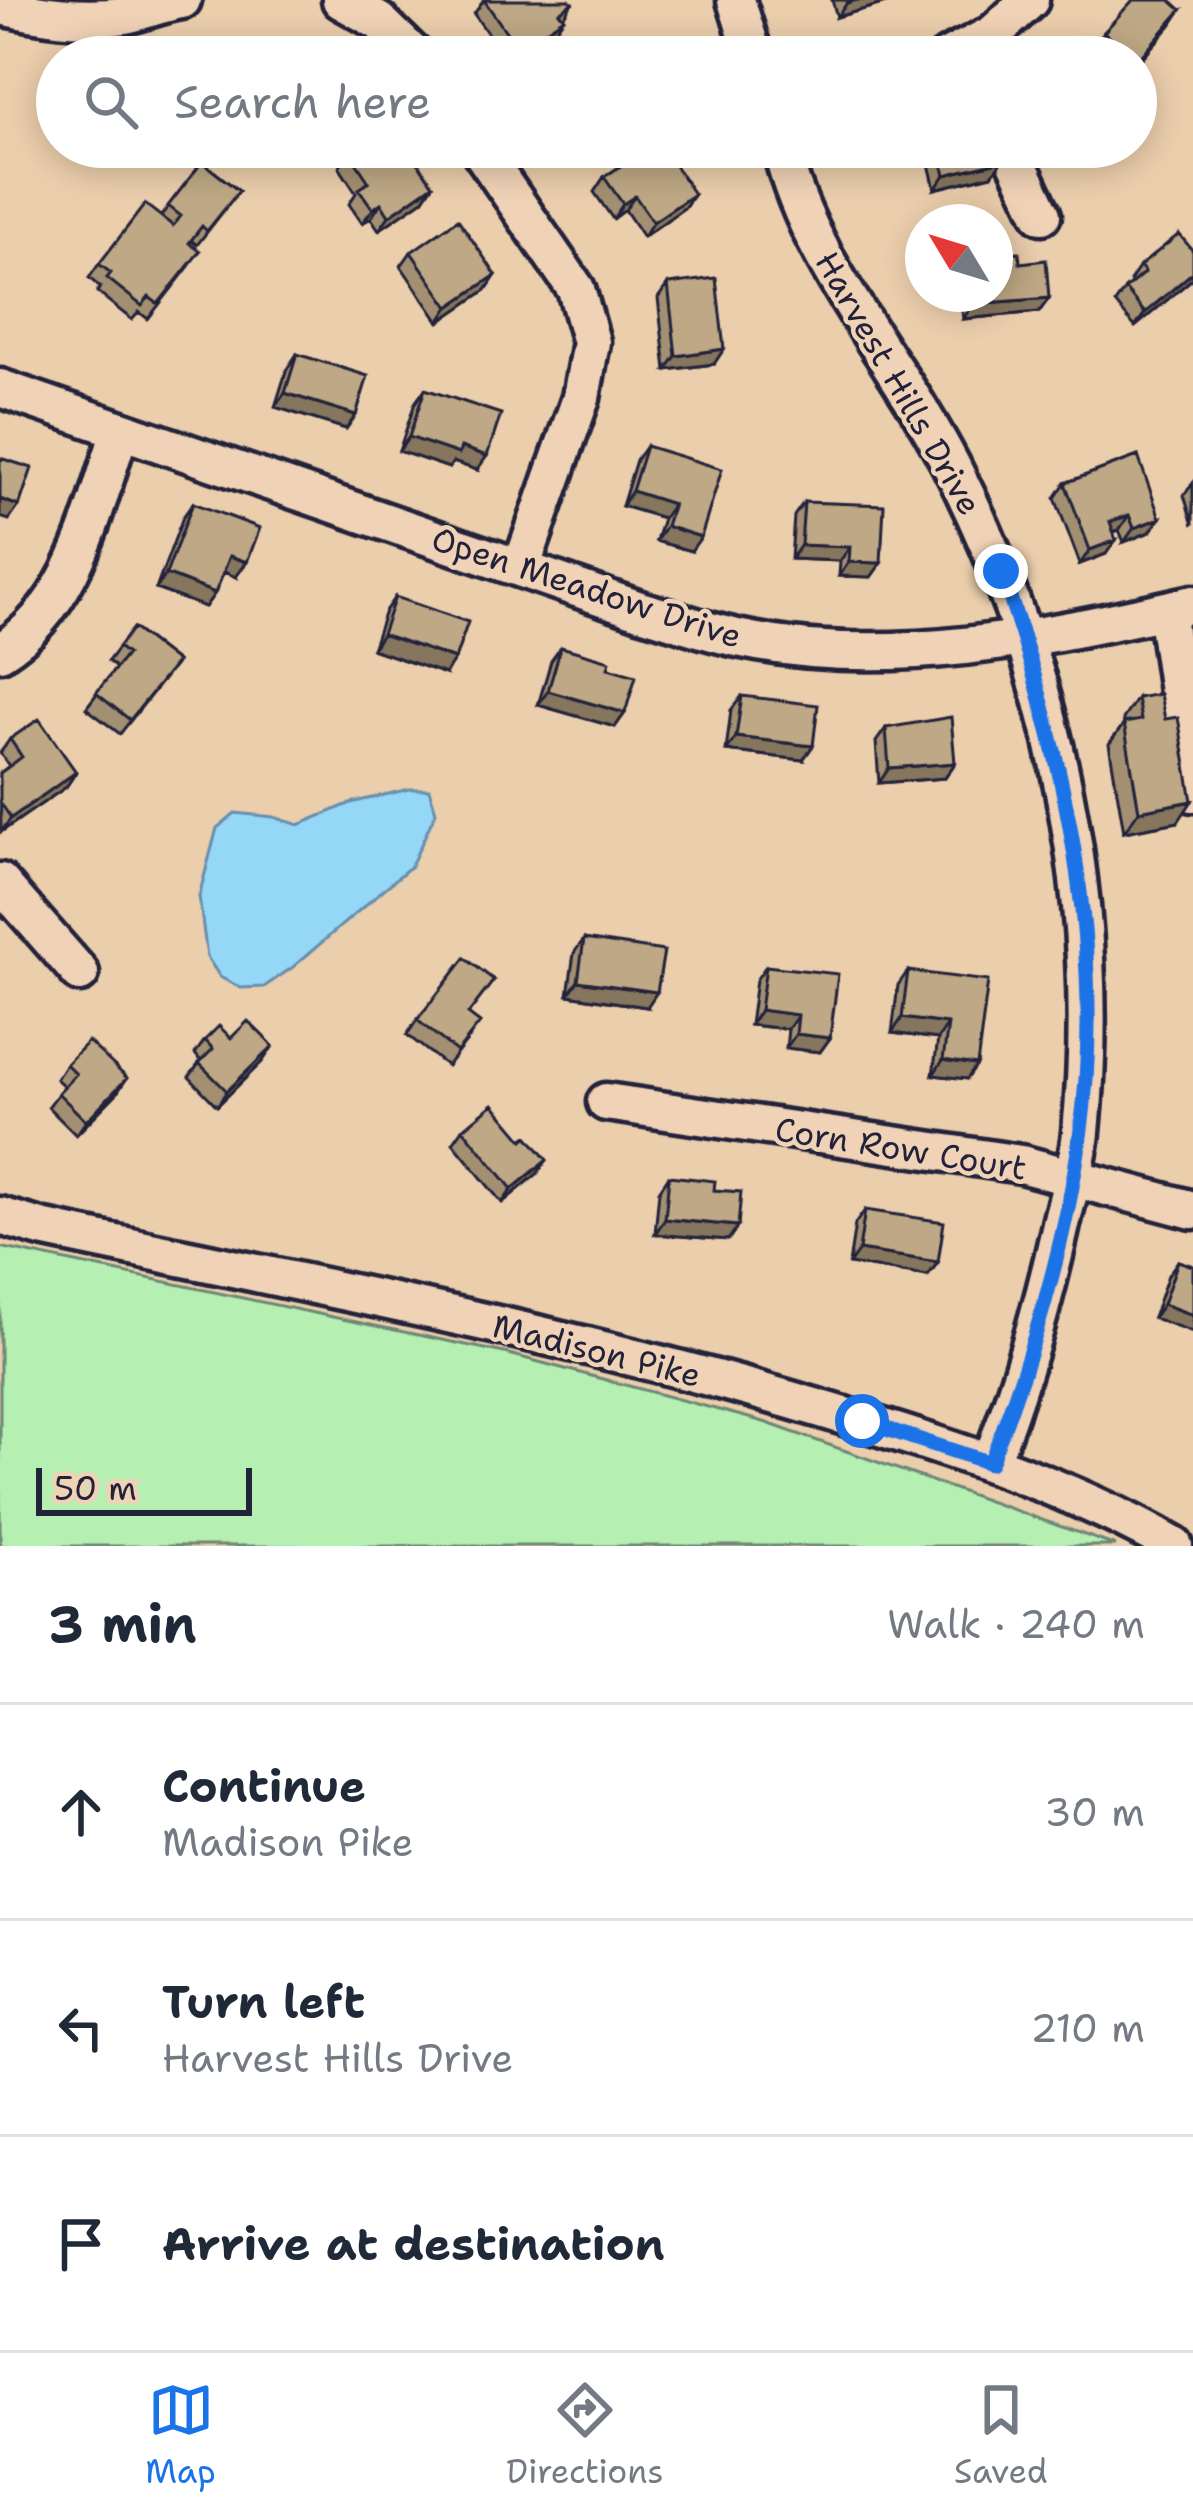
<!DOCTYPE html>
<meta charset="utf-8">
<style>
:root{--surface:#fff;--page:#f6f6f7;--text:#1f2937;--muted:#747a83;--line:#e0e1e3;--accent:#1a73e8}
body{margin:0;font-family:"Shantell Sans",sans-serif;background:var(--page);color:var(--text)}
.compass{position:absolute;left:905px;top:204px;width:108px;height:108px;border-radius:50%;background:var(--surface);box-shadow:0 6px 30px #0003;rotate:308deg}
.scale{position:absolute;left:36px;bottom:30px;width:216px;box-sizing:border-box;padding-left:12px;border:6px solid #22223b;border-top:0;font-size:33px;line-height:42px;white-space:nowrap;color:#22223b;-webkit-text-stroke:9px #f0d2b6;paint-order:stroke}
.stop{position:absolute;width:36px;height:36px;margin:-27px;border:9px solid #1a73e8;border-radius:50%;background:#fff}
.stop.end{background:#1a73e8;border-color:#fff;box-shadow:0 3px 12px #0008}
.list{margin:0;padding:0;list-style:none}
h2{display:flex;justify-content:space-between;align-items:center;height:156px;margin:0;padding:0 48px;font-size:51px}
h2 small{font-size:39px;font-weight:400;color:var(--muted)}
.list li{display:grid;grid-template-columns:78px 1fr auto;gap:36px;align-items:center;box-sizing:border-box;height:216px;padding:0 48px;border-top:3px solid var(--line)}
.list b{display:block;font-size:45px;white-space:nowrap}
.list p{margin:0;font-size:39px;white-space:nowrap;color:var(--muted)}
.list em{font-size:39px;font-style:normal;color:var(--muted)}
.icon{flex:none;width:66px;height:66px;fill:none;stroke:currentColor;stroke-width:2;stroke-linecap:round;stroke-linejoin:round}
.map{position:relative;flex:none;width:1193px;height:1546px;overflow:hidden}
.search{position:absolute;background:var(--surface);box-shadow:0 6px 30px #0003;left:36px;right:36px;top:36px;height:132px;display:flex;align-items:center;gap:30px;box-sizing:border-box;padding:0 42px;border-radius:66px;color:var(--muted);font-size:45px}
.sheet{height:804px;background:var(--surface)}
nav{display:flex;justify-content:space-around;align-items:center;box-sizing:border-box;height:168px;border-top:3px solid var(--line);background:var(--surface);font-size:33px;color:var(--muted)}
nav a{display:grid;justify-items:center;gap:6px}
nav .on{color:var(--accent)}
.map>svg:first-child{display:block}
.green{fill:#b6efb2;stroke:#6c8876;stroke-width:3}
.water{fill:#95d7f7;stroke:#678fac;stroke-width:3}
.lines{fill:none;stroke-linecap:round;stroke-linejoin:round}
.minor-casing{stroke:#22223b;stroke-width:45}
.minor{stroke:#f0d2b6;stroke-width:36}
.wall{fill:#a39072;stroke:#22223b;stroke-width:3}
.shaded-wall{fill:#85765d;stroke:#22223b;stroke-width:3}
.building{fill:#bea885;stroke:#22223b;stroke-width:3}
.route{stroke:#1a73e8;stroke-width:15}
.labels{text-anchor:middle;stroke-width:9;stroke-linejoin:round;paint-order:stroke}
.street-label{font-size:33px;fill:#22223b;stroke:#f0d2b6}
</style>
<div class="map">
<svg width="1193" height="1546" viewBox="0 0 1193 1546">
<rect width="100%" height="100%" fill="#ebceac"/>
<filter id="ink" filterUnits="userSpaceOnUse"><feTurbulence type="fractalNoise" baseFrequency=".00833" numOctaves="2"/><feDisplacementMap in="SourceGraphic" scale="24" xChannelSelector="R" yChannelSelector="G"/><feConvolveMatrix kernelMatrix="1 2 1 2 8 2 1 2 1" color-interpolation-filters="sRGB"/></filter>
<g filter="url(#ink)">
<!-- green -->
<path class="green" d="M0,1247L509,1354L764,1422L1116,1546H0Z"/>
<!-- water -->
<path class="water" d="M409,789H429L436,812L411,866L293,967L264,987L241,988L220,977L207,957L199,896L217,828L235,813L274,817L299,825L351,803Z"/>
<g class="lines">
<!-- minor casing -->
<g class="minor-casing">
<path id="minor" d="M341,0L380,22L416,57
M736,0L754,57
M0,6C41,15 83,22 125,15C144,11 162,3 182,0
M948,57L993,34L1030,0
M478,147L576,289L591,342L581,398L521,568
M781,147C808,264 897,360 951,465C1055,668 1104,904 1081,1132C1078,1164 1067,1197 1060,1229C1042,1309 1021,1386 990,1463
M1010,147L1042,215
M0,388L640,610C672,619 704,631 737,638C888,671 1046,637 1193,604
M1166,610L1193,793
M0,652C76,605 93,510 120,432
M0,882L80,973
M606,1102L1021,1164L1193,1210
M0,1216L41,1228C304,1284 570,1333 828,1411C947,1447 1066,1484 1174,1546"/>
</g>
<!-- minor -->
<use href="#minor" class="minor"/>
</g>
<!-- wall -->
<path class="wall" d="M484,0L572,3L554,32L517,57H504L474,14Z
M832,0H896L837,17Z
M1181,10L1136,65V57H1106L1094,46L1104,32Z
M925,147H998L992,175L935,189Z
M1048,147H1085L1060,164Z
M349,152L433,185L423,200L379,230L371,218L362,223L349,204L356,193L339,167Z
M649,159L694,194L684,208L643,237L625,210L613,219L594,192L604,177Z
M202,162L239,191L197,245L192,241L190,243V265L148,319L139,312L132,320L97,292L100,287L89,278L99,264L161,216Z
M1193,251V278L1135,327L1115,303L1125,289L1132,283L1130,281L1140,266Z
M411,252L496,275L486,290L439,322L401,266Z
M1020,263L1049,298L1039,312L963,319L960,294H995Z
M668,284L714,364L666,370L658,298Z
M297,354L356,415L346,429L275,407L287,369Z
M425,389L477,470L453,462L449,468L399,451L415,403Z
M646,446L691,551L656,541L663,518L622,506L636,460Z
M1138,456L1150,532L1124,542L1119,530L1113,532L1106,554L1080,564L1055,498L1065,483Z
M1193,483V525L1184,495Z
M804,502L881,563L871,577L839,576L840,561L791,559L794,516Z
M193,503L236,577L224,572L215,593L205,607L156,589L183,517Z
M395,597L445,674L372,649L385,611Z
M133,628L177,662L120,734L86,708L116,668L108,661Z
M561,647L608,668L625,713L615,727L538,705L551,661Z
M742,696L803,760L726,751L731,710Z
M1137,698L1178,822L1124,832L1109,744L1124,724L1123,719Z
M886,728L955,763L945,778L879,783L876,742Z
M10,739L76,772L66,787L1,832L0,773L9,766L0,753Z
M584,939L647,1007L568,995L574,953Z
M766,966L830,1038L820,1052L786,1048L788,1029L750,1025L756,980Z
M908,971L977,1065L967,1079L933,1075L938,1039L892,1033L898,985Z
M469,1014L470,1037L447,1066L407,1035L417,1020Z
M231,1038L263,1061L217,1106L189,1077L201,1061L195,1054L205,1040Z
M66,1064L117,1093L76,1135L48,1107L64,1086L56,1079Z
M463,1129L537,1174L502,1203L453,1143Z
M669,1176L714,1190L738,1226L728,1240L655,1234L659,1191Z
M865,1210L938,1262L928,1276L849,1264L855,1224Z
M1178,1261L1193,1266L1153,1318L1168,1275Z"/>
<!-- shaded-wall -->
<path class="shaded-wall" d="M857,0H896L837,17L847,3Z
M1181,10L1171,25L1136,65L1137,61Z
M564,18L554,32L517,57H513L518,49Z
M1074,147H1085L1060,164L1070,150Z
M1002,161L992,175L935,189L945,175Z
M433,185L423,200L379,230L389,216Z
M694,194L684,208L643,237L653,222Z
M635,196L625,210L613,219L623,204Z
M381,203L371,218L362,223L373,209Z
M1193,272V278L1135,327L1145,313Z
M496,275L486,290L439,322L449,307Z
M1049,298L1039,312L963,319L973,304Z
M724,349L714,364L666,370L676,356Z
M285,393L356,415L346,429L275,407Z
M409,437L461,447L487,456L477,470L453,462L449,468L399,451Z
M632,491L673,504L663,518L622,506Z
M0,499L19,506L9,520L0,517Z
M1129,515L1119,530L1100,537L1110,522Z
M1160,518L1150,532L1124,542L1134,528Z
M666,526L701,537L691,551L656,541Z
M1116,540L1106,554L1080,564L1090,550Z
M801,545L850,547L840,561L791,559Z
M230,556L247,562L236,577L220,570Z
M849,562L881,563L871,577L839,576Z
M166,574L215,593L205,607L156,589Z
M382,634L455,659L445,674L372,649Z
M548,691L625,713L615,727L538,705Z
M736,737L813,746L803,760L726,751Z
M955,763L945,778L879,783L889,768Z
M76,772L66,787L1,832L11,818Z
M1192,801L1178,822L1124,832L1139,811Z
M578,981L657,992L647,1007L568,995Z
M760,1010L798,1015L788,1029L750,1025Z
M902,1018L948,1024L938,1039L892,1033Z
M796,1034L830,1038L820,1052L786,1048Z
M273,1046L263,1061L217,1106L227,1091Z
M943,1060L977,1065L967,1079L933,1075Z
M127,1078L117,1093L76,1135L86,1121Z
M547,1160L537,1174L502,1203L512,1189Z
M665,1219L738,1226L728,1240L655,1234Z
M859,1250L938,1262L928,1276L849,1264Z
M1163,1304L1193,1315V1332L1153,1318Z"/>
<!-- building -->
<path class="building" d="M484,0H569L572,3L559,12L564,18L518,49Z
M1133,0H1170L1181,10L1137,61L1136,57H1132L1104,32Z
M269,44L326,57H266Z
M356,147H407L433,185L389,216L381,203L373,209L359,189L369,182L349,152Z
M938,147H998L1002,161L945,175Z
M664,149L694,194L653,222L635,196L623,204L604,177L643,151L649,159Z
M202,162L239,191L207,231L202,226L189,243L200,251L158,304L149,297L142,306L107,278L111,273L99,264L145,204L173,226L181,216L168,206Z
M458,219L496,275L449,307L411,252Z
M1179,234L1193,251V272L1145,313L1125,289L1145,272L1140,266Z
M1019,252L1020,263L1046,260L1049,298L973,304L972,294H995V255Z
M716,278L724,349L676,356L668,284Z
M297,354L368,376L356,415L285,393Z
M425,389L501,414L487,456L461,447L459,454L409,437Z
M646,446L722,469L701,537L666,526L673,504L632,491Z
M1138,456L1160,518L1134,528L1129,515L1110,522L1116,540L1090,550L1065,483Z
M0,458L32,468L19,506L0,499Z
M804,502L884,505L881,563L849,562L850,547L801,545Z
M193,503L260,528L247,562L230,556L215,593L166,574Z
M395,597L468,622L455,659L382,634Z
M133,628L177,662L130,720L96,693L127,654L118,647Z
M561,647L610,661L608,668L636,676L625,713L548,691Z
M1160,694L1165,719L1178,717L1192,801L1139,811L1124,723L1141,720L1137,698Z
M742,696L818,705L813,746L736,737Z
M951,717L955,763L889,768L886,728Z
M39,719L76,772L11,818L0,802V773L22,757L10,739Z
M584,939L664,951L657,992L578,981Z
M465,958L494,980L468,1014L480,1023L457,1052L417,1020Z
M766,966L838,974L830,1038L796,1034L798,1015L760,1010Z
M908,971L988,981L977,1065L943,1060L948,1024L902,1018Z
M248,1021L273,1046L227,1091L199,1063L213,1049L205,1040L219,1026L231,1038Z
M88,1041L127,1078L86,1121L58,1093L76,1074L66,1064Z
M493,1104L523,1140L527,1136L547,1160L512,1189L463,1129Z
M669,1176L715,1181L714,1190L741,1192L738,1226L665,1219Z
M865,1210L944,1222L938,1262L859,1250Z
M1178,1261L1193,1266V1315L1163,1304Z"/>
</g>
<g class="lines" filter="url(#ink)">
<!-- route -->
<path class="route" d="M862,1421L990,1463C1030,1364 1066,1242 1080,1137C1107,946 1063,750 1001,571"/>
</g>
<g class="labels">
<!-- street labels -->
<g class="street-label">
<text transform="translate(899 383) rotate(60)" y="12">Harvest Hills Drive</text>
<text transform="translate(587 587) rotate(18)" y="12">Open Meadow Drive</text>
<text transform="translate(901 1148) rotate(9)" y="12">Corn Row Court</text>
<text transform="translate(597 1350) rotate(14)" y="12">Madison Pike</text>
</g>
</g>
</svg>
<svg class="compass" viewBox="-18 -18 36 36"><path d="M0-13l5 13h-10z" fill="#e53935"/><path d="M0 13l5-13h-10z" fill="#747a83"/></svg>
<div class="scale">50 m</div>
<div class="stop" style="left:862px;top:1421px"></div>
<div class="stop end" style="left:1001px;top:571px"></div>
<div class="search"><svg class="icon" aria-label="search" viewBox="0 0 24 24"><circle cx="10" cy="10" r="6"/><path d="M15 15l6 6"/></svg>Search here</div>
</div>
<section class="sheet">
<h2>3 min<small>Walk · 240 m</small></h2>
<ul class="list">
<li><svg class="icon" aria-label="ahead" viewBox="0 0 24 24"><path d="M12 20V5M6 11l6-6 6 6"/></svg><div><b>Continue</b><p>Madison Pike</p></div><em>30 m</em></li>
<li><svg class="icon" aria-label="left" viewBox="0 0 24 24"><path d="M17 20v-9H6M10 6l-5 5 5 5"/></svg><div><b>Turn left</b><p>Harvest Hills Drive</p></div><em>210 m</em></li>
<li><svg class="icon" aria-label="arrive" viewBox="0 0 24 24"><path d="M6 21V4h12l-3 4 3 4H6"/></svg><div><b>Arrive at destination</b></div></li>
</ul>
</section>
<nav>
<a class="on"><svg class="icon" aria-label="map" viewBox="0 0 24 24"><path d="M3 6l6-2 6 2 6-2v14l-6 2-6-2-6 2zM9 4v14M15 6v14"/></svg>Map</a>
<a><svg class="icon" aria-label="directions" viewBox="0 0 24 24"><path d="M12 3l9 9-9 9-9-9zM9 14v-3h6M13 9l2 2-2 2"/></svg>Directions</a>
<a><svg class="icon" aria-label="saved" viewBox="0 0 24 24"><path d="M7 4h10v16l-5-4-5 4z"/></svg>Saved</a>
</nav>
